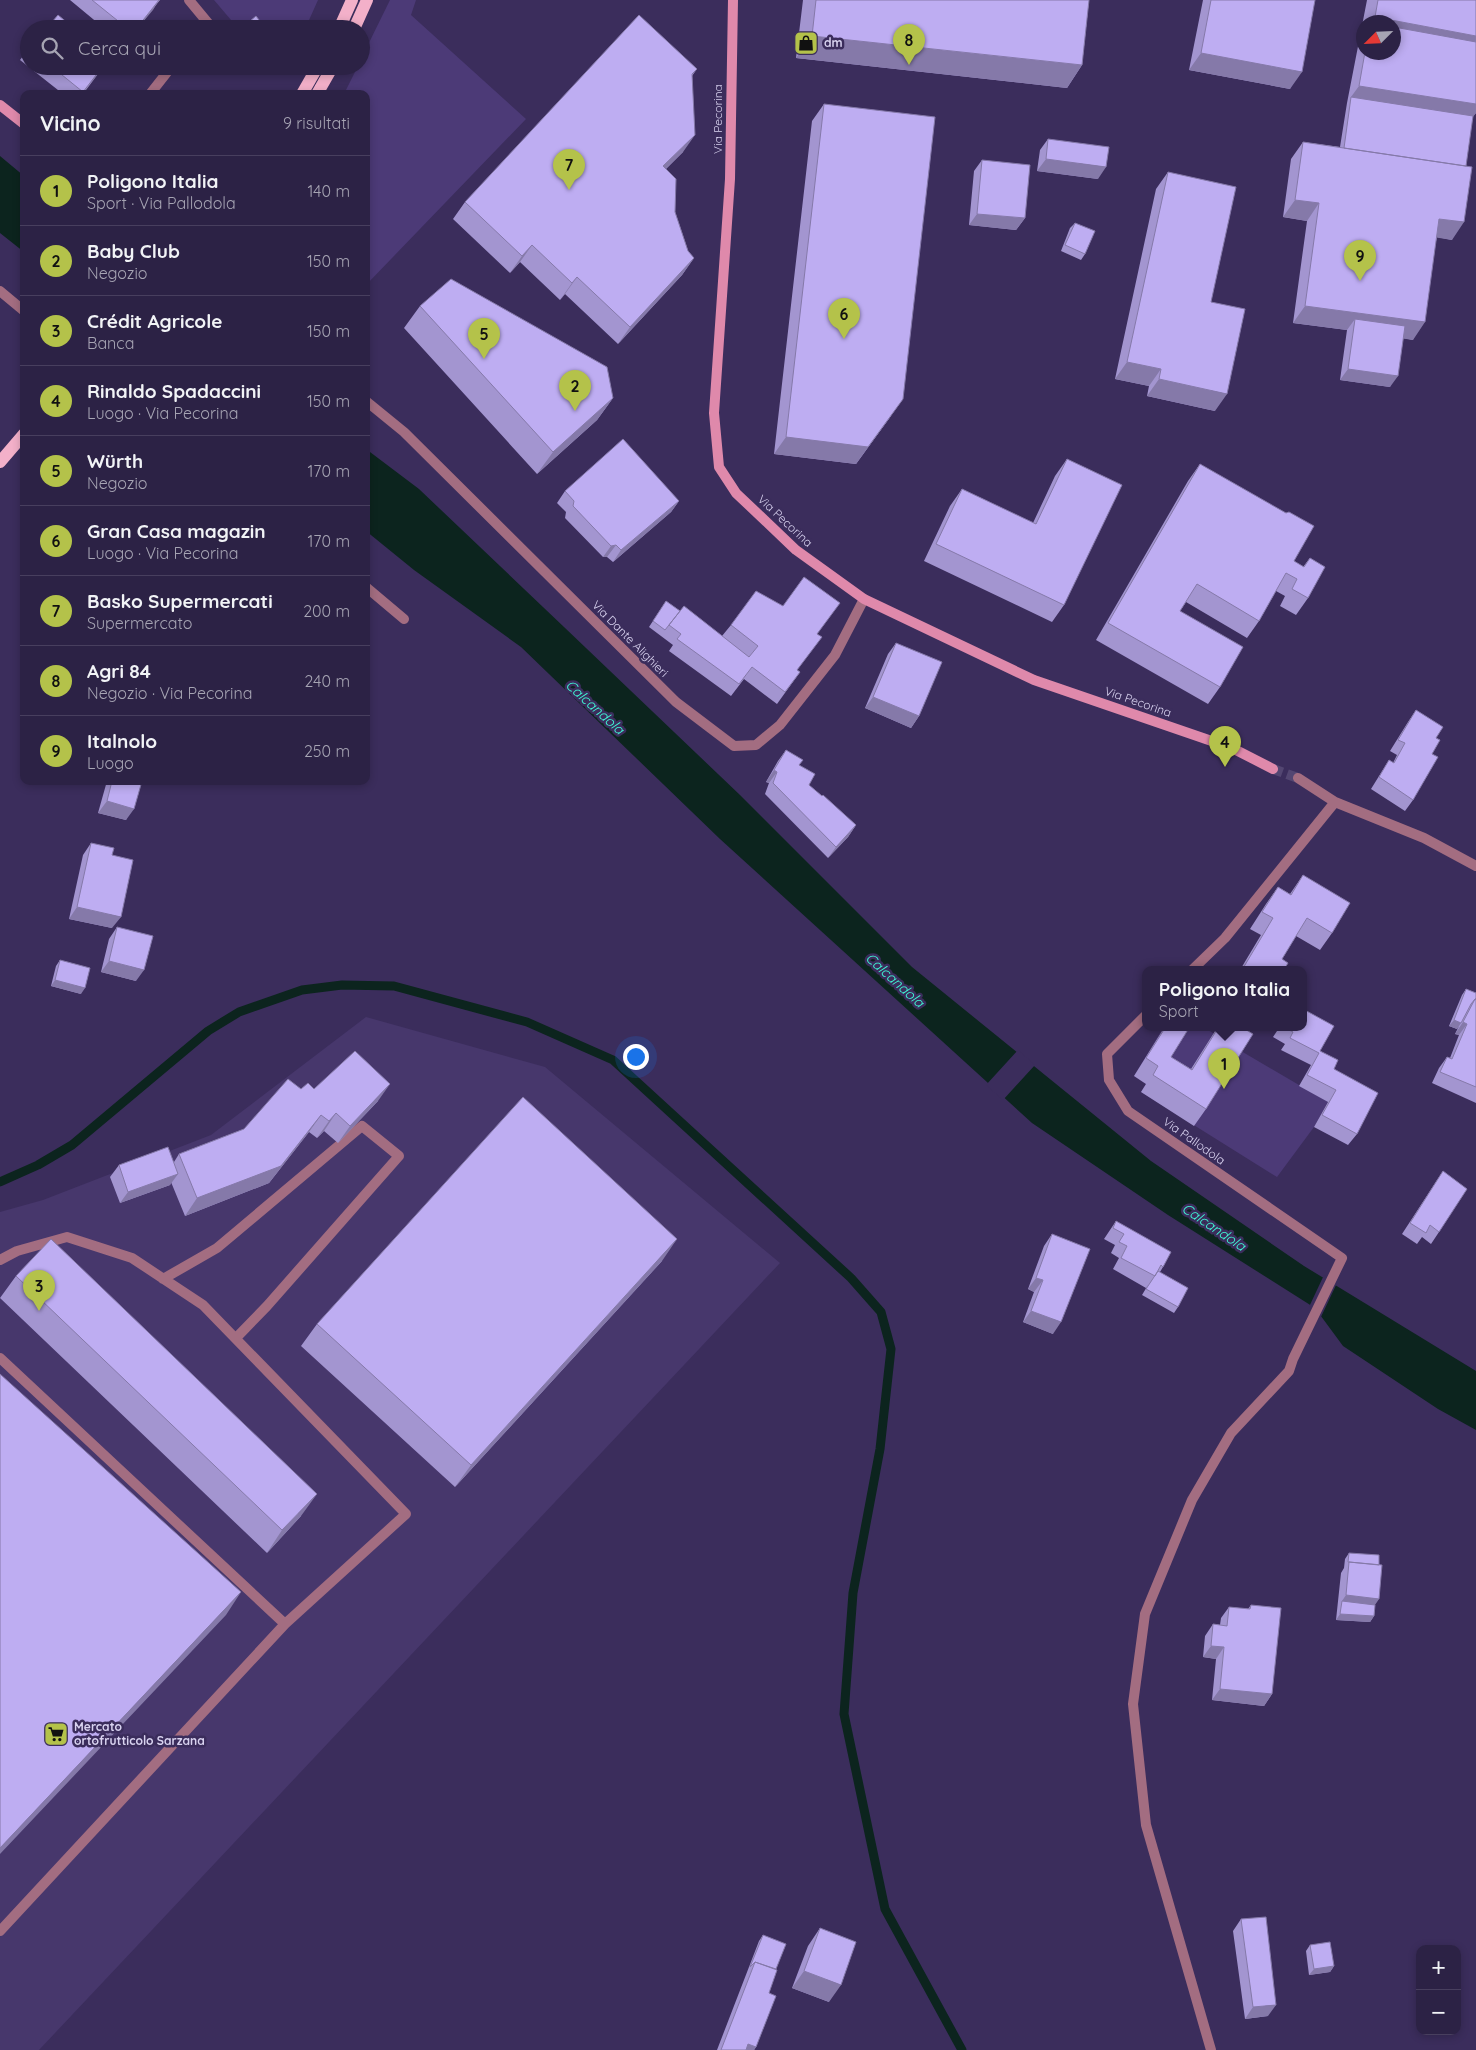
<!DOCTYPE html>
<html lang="it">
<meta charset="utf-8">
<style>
:root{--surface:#2c2245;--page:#382f50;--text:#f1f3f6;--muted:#a6a4b3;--line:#483f5e;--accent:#b4c24a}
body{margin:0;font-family:Quicksand,sans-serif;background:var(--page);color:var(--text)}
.controls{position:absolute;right:15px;bottom:15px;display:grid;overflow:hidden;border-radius:10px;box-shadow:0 2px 8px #0003}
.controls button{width:45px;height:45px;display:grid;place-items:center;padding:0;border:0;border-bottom:1px solid var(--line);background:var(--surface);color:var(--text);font:25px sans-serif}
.compass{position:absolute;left:1356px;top:15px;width:45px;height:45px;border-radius:50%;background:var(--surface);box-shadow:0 2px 8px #0003;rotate:246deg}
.you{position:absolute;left:635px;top:1056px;width:18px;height:18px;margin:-12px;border:4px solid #fff;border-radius:50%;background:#1a73e8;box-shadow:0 0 0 8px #1a73e833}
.badge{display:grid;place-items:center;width:32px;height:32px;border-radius:50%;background:var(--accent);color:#111;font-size:16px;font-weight:700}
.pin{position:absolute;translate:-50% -41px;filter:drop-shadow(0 1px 2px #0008)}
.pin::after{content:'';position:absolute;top:26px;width:18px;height:15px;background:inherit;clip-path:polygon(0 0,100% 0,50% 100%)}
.popup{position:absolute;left:1142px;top:966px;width:165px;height:65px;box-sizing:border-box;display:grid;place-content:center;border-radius:10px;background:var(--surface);filter:drop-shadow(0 1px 4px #0005);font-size:16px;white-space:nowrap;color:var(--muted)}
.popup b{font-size:19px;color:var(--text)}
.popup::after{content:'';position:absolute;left:50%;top:100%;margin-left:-10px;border:10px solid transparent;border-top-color:var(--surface)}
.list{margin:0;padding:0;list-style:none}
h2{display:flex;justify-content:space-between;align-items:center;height:65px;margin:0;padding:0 20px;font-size:21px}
h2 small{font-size:16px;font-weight:400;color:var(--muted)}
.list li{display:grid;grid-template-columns:32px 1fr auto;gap:15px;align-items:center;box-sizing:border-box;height:70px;padding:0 20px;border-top:1px solid var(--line)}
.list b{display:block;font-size:19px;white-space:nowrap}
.list p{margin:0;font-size:16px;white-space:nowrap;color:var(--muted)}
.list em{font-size:16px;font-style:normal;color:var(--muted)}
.icon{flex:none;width:28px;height:28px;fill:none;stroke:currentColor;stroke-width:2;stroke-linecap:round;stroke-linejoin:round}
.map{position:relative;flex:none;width:1476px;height:2050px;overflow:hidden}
.search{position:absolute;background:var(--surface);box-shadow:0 2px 8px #0003;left:20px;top:20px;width:350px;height:55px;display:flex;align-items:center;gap:12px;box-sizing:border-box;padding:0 18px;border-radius:28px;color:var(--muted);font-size:19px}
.panel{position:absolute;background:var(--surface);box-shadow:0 2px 8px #0003;left:20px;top:90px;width:350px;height:695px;border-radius:10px}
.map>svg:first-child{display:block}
.built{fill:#47376c}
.green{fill:#4c3a77}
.water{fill:#0c241e}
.pier{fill:#3b2d5c}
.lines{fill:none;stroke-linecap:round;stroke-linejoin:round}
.stream{stroke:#0c241e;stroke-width:9}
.street-tunnel{stroke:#534672;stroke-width:10;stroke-dasharray:10 5;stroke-linecap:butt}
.lane{stroke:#a36d81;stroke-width:10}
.street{stroke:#a36d81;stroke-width:10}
.secondary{stroke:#df89ab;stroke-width:10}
.primary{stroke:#f3b0c9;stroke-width:12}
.wall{fill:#a395d0;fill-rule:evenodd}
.shaded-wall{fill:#8579a9}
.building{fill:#beadf2;stroke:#8579a9}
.labels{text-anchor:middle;stroke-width:5;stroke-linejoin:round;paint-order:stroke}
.poi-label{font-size:12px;font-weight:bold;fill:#d9d3f0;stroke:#3b2d5c;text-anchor:start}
.street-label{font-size:12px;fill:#d9d3f0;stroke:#3b2d5c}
.water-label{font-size:14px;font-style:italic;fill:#3ffcd6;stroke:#3b2d5c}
</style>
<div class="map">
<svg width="1476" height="2050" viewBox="0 0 1476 2050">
<rect width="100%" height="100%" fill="#3b2d5c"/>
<!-- built -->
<path class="built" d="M366,1017L545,1067L780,1263L39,2050H0V1212L43,1200L211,1135Z"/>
<!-- green -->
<path class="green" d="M214,0H318L305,29H265L256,17L237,27Z
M390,0H416L411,15L526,119L366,285V94H344L358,66H361V59Z
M1163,1028H1205L1241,1051L1328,1102L1314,1127L1277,1177L1141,1092L1146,1084L1134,1076Z"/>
<!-- water -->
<path class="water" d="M0,156L24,176V252L0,233Z
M366,449L419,489L564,627L740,795L912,967L1151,1161L1304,1266L1476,1371V1430L1438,1409L1343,1346L1315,1308L1168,1215L1032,1123L720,839L521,647L414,570L366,531Z"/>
<!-- pier -->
<path class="pier" d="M1018,1050L1035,1065L1003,1100L986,1085Z
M1324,1275L1337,1283L1320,1319L1309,1307Z"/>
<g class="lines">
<!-- stream -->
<path class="stream" d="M0,1182L38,1165L72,1145L208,1031L239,1012L302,990L342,985L394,986L527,1022L613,1060L851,1278L881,1312L891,1349L880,1449L853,1593L844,1714L885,1909L962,2050"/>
<!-- street-tunnel -->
<path class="street-tunnel" d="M1273,769L1298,778"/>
<!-- lane -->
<path class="lane" d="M0,1260L17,1251L67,1237L132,1258L203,1305L406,1514L285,1624L0,1931
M163,1279L217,1248L362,1126L399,1156L267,1306L236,1338
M0,1358L285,1624"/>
<!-- street -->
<path class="street" d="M189,0L213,29
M150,94L172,66
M0,291L24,311
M366,401L404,432L676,702L734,746L756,745L780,725L835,655L864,599
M366,587L404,619
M1298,778L1335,802L1424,838L1476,866
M1192,970L1225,938L1335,802
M1145,1016L1107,1054L1109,1080L1128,1111L1342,1258L1293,1359L1289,1371L1231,1433L1192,1500L1145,1614L1133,1704L1146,1825L1211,2050"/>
<!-- secondary -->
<path class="secondary" d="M733,0L730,179L714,413L719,467L736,493L796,550L864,599L1034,680L1232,748L1273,769
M0,105L24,124"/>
<!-- primary -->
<path class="primary" d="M339,29L352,0
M354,29L367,0
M302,94L318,66
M317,94L333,66
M0,462L24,434"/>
</g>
<!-- wall -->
<path class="wall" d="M70,0H160L137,29H105Z
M803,0H1089L1082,65L1067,88L796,58Z
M1203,0H1315L1290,89L1189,70Z
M1367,0H1476V113L1473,116L1452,240L1437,237L1413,340L1403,338L1390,387L1340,380L1347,330L1293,323L1307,221L1283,217L1291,159L1303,142L1340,147L1347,103ZM1364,22H1394V52H1364Z
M29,48V66H104L83,94H63L20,60Z
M697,69L692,76L683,152L666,169L675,212L688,251L694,258L682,275L618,344L565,294L560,300L520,262L510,273L453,219L465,202Z
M824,104L891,416L856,464L774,454L812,121Z
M1048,139L1098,179L1037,171L1040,150Z
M982,160L1025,218L1016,230L969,225L974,171Z
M1168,172L1215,411L1147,396L1149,386L1115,379L1156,189Z
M1075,223L1085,254L1081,260L1061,251L1070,228Z
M420,306L613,398L597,420L537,474L404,328Z
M1067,459L1064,605L1052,622L924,561L950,506L962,489L1033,523L1055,476Z
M1200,464L1294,561L1303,567L1310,558L1308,598L1296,615L1280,606L1285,596L1276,591L1259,621L1247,638L1186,602L1180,611L1220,687L1208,704L1096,640L1188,481Z
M565,491L679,501L671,512L613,562L607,557H603L565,518L566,512L557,503Z
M666,601L680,611L722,636L731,625L818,634L797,670L800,672L777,704L744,679L731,696L669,651L673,645L649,627Z
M896,643L919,716L911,728L865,708L888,654Z
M1416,710L1436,738L1432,754L1413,800L1405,811L1371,789L1389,760L1393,763L1397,755L1390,751L1408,722Z
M786,750L799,765L809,785L856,825L848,837L828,858L765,794L769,783L766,782L778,761Z
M107,781H142L126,820L98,813Z
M91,843L112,928L69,919L83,855Z
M1303,875L1332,933L1320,950L1296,936L1282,959L1285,968L1290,970H1240L1261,935L1250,929L1266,904L1278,887L1290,894Z
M117,927L136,981L101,972L109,939Z
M60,960L81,994L51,986L56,966Z
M1466,989L1476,993V1103L1432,1083L1439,1068L1447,1057L1450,1058L1459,1035L1455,1034L1459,1026L1457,1029L1449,1026L1462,995Z
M1164,1028H1189L1171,1057L1191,1069L1217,1028H1243L1206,1109L1194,1126L1141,1092L1146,1084L1134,1076Z
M1279,1028H1303L1334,1069L1357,1134L1348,1145L1314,1127L1328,1102L1299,1086L1311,1065L1281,1050L1285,1044L1273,1037Z
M301,1089H314L378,1101L338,1143L324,1131L317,1138L309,1132L269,1183L185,1216L171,1182L170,1185L120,1203L110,1177L119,1165L174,1162L179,1154L244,1129Z
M1443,1171L1439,1232L1431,1244L1422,1237L1417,1244L1402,1234Z
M1116,1221L1163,1267L1160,1272L1178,1307L1174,1313L1142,1295L1148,1285L1146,1288L1113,1269L1119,1258L1111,1253L1115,1245L1104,1239Z
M1052,1234L1053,1334L1023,1322L1034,1292L1028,1289L1044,1246Z
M662,1261L455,1487L301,1346L317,1324Z
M16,1276L301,1516L267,1553L0,1298Z
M1349,1553L1375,1605L1374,1616L1370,1622L1336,1620L1341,1573L1344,1568L1345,1559Z
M1251,1605L1272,1694L1264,1706L1212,1700L1216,1659L1203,1657L1205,1636L1213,1624L1220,1625L1221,1618L1229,1607L1248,1609Z
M1241,1919L1268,2016L1245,2019L1233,1931Z
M820,1928L829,2002L792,1988L808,1946Z
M763,1935L776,1969L769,1993L756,2047L754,2050H717L759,1941Z
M1310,1945L1334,1966L1330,1972L1309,1975L1306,1951Z"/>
<!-- shaded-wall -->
<path class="shaded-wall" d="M159,0L153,10L137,29H136Z
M1375,17L1476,36V62L1394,46V22H1371Z
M812,36L1082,65L1067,88L796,58Z
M1201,53L1302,72L1290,89L1189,70Z
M103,66H104L82,94Z
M1359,86L1476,104V113L1469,122L1351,97Z
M695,135L683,152L651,183L663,166Z
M1046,159L1106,167L1098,179L1037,171Z
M1295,200L1319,203L1307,221L1283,217Z
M977,214L1025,218L1016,230L969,225Z
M1439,219L1464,222L1452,240L1427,236Z
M532,245L520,262L510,273L522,256Z
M694,258L682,275L618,344L630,327Z
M577,277L565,294L560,300L572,283Z
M1305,306L1425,322L1413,340L1353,331L1355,319L1347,330L1293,323Z
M1127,362L1161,369L1149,386L1115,379Z
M1348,369L1398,376L1390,387L1340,380Z
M1159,379L1227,394L1215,411L1147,396Z
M613,398L597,420L537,474L553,452Z
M903,399L856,464L774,454L786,437Z
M679,501L671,512L613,562L621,550Z
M616,545L607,557H603L611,546Z
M873,697L919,716L911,728L865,708Z
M774,770L777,772L769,783L766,782Z
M107,801L134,809L126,820L98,813Z
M856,825L848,837L828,858L836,847Z
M77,907L121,917L112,928L69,919Z
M109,961L144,970L136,981L101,972Z
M55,980L85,988L81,994L51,986Z
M1454,1020L1461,1023L1457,1029L1449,1026Z
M1463,1022L1467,1024L1459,1035L1455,1034Z
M390,1084L378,1101L338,1143L350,1126Z
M336,1113L324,1131L317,1138L329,1121Z
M321,1115L309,1132L269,1183L185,1216L197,1198Z
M178,1174L170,1185L120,1203L128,1192Z
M677,1239L662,1261L455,1487L471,1465Z
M1036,1278L1043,1280L1034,1292L1028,1289Z
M1031,1311L1061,1322L1053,1334L1023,1322Z
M317,1494L301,1516L267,1553L282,1530Z
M241,1592L226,1615L0,1854V1848Z
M1346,1595L1379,1599L1371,1611L1342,1601Z
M1340,1614L1374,1616L1370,1622L1336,1620Z
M1211,1646L1224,1647L1216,1659L1203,1657Z
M1220,1689L1272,1694L1264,1706L1212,1700Z
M1334,1966L1330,1972L1309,1975L1314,1969Z
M804,1971L841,1985L829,2002L792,1988Z
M1276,2005L1268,2016L1245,2019L1253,2007Z
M748,2044L756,2047L754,2050H744Z"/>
<!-- building -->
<path class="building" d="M92,0H159L136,29H128Z
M816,0H1089L1082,65L812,36Z
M1211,0H1315L1302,72L1201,53Z
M1378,0H1476V36L1375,17Z
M58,15L75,29H46Z
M639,15L697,69L692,74L695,135L663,166L676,179L675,212L688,251L694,258L630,327L577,277L572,283L532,245L522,256L465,202Z
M256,16L266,29H244L243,27Z
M1394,27L1476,42V104L1359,86L1365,52H1394Z
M51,66H103L83,92Z
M1351,97L1473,116L1466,166L1344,148Z
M824,104L935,117L903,399L868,447L786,437Z
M1048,139L1109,147L1106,167L1046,159Z
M1303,142L1472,167L1464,222L1439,219L1425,322L1305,306L1319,203L1295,200Z
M982,160L1030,165L1025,218L977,214Z
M1168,172L1236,187L1211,302L1245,309L1227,394L1159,379L1161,369L1127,362Z
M1075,223L1095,231L1085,254L1065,245Z
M451,279L607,367L613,398L553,452L420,306Z
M1355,319L1405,326L1398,376L1348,369Z
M623,439L679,501L621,550L616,545L611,546L573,506L574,501L565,491Z
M1067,459L1122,485L1064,605L936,544L962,489L1036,524Z
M1200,464L1286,513L1289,512L1314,526L1294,561L1304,567L1310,558L1325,567L1308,598L1292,589L1297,579L1286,573L1259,621L1197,584L1180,611L1243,647L1220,687L1108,623Z
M804,577L840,603L817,634L822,637L797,670L800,672L785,692L752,667L739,684L677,639L681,634L669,625L684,606L749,657L758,646L731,625L756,591L783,606Z
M666,601L680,611L665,630L653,621Z
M896,643L942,662L919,716L873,697Z
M1416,710L1443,727L1436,738L1440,740L1432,754L1438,757L1413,800L1379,777L1389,760L1394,763L1405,743L1398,740Z
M786,750L803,760L799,765L815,774L809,785L822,796L823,795L856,825L836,847L773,783L777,772L774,770Z
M112,781H142L134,809L107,801Z
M91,843L114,848L112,855L133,860L121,917L77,907Z
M1303,875L1350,903L1332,933L1307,918L1282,959L1288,963L1285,968L1290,970H1242L1273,918L1262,912L1278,887L1291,895Z
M117,927L153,936L144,970L109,961Z
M60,960L90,968L85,988L55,980Z
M1466,989L1476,993V999H1475L1471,1004L1461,1023L1454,1020Z
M1475,999H1476V1087L1440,1072L1447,1057L1452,1059L1467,1024L1463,1022Z
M1303,1009L1334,1026L1320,1051L1338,1060L1334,1069L1378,1093L1357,1134L1322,1115L1336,1090L1307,1075L1319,1053L1290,1038L1293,1032L1285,1028H1303Z
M1165,1028H1189L1171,1057L1192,1070L1218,1028H1243L1253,1034L1206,1109L1153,1075L1158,1066L1146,1058Z
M355,1051L390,1084L350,1126L336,1113L329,1121L321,1115L281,1166L197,1198L179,1154L244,1129L288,1079L301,1089L308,1083L314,1089Z
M523,1097L677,1239L471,1465L317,1324Z
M168,1147L178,1174L128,1192L119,1165Z
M1443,1171L1467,1189L1439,1232L1430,1225L1426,1233L1410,1223Z
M1116,1221L1171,1252L1163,1267L1161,1265L1155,1276L1121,1258L1127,1246L1119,1242L1124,1234L1113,1228Z
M1052,1234L1090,1249L1061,1322L1031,1311L1043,1280L1036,1278Z
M51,1239L317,1494L282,1530L16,1276Z
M1158,1271L1188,1288L1178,1307L1146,1289Z
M0,1374L241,1592L0,1848Z
M1349,1553L1379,1555V1565L1349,1562H1348Z
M1349,1562L1382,1565L1379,1599L1346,1595Z
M1342,1601L1375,1605L1374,1616L1340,1614Z
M1251,1605L1281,1608L1272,1694L1220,1689L1224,1647L1211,1646L1213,1624L1227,1626L1229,1607L1250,1609Z
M1266,1917L1276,2005L1253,2007L1241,1919Z
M820,1928L856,1942L841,1985L804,1971Z
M763,1935L786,1944L776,1969L755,1962L750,1967Z
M1330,1942L1334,1966L1314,1969L1310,1945Z
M755,1962L777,1970L769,1993L776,1996L756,2047L748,2044L746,2050H721Z"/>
<!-- icons -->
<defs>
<g id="shop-square" transform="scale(1.25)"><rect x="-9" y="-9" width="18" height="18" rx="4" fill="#b4c24a" stroke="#3b2d5c"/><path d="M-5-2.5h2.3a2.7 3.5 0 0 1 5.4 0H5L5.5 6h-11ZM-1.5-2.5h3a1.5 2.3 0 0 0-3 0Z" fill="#111"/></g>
<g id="supermarket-square" transform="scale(1.25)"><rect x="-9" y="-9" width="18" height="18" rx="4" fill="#b4c24a" stroke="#3b2d5c"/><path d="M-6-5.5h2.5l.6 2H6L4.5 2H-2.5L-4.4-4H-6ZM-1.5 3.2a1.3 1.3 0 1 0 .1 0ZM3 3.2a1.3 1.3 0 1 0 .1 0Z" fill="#111"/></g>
</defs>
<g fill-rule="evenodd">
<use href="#shop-square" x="806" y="43"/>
<use href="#supermarket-square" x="56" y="1734"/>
</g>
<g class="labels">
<!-- poi labels -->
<g class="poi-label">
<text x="824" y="47">dm</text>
<text x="74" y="1731">Mercato<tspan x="74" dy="14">ortofrutticolo Sarzana</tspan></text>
</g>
<!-- street labels -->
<g class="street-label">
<text transform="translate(718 119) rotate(-90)" y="4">Via Pecorina</text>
<text transform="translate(785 521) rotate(43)" y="4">Via Pecorina</text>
<text transform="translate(630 639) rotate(45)" y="4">Via Dante Alighieri</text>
<text transform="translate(1138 702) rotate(19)" y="4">Via Pecorina</text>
<text transform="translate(1194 1141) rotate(35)" y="4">Via Pallodola</text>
</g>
<!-- water labels -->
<g class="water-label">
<text transform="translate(595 707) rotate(42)" y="5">Calcandola</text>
<text transform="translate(895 980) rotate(42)" y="5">Calcandola</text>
<text transform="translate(1214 1227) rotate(34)" y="5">Calcandola</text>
</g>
</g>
</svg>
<div class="controls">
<button>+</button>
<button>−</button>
</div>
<svg class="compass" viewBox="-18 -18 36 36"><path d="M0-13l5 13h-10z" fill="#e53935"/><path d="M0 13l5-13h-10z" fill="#a6a4b3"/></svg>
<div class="you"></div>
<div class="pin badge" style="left:1224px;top:1089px">1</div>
<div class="popup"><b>Poligono Italia</b>Sport</div>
<div class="pin badge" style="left:575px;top:411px">2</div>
<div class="pin badge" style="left:39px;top:1311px">3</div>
<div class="pin badge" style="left:1225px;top:767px">4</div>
<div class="pin badge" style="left:484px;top:359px">5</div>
<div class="pin badge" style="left:844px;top:339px">6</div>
<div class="pin badge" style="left:569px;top:190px">7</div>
<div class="pin badge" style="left:909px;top:65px">8</div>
<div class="pin badge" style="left:1360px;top:281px">9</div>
<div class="search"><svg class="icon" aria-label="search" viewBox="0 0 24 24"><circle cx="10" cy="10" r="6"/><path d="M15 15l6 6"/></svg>Cerca qui</div>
<section class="panel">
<h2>Vicino<small>9 risultati</small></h2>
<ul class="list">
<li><span class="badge">1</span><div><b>Poligono Italia</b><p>Sport · Via Pallodola</p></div><em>140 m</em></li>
<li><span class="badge">2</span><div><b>Baby Club</b><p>Negozio</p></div><em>150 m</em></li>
<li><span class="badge">3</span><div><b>Crédit Agricole</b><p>Banca</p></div><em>150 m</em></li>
<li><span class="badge">4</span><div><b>Rinaldo Spadaccini</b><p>Luogo · Via Pecorina</p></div><em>150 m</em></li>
<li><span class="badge">5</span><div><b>Würth</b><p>Negozio</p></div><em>170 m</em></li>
<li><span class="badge">6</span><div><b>Gran Casa magazin</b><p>Luogo · Via Pecorina</p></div><em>170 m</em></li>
<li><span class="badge">7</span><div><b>Basko Supermercati</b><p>Supermercato</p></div><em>200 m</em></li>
<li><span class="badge">8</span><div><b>Agri 84</b><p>Negozio · Via Pecorina</p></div><em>240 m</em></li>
<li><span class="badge">9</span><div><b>Italnolo</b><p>Luogo</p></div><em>250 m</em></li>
</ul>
</section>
</div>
